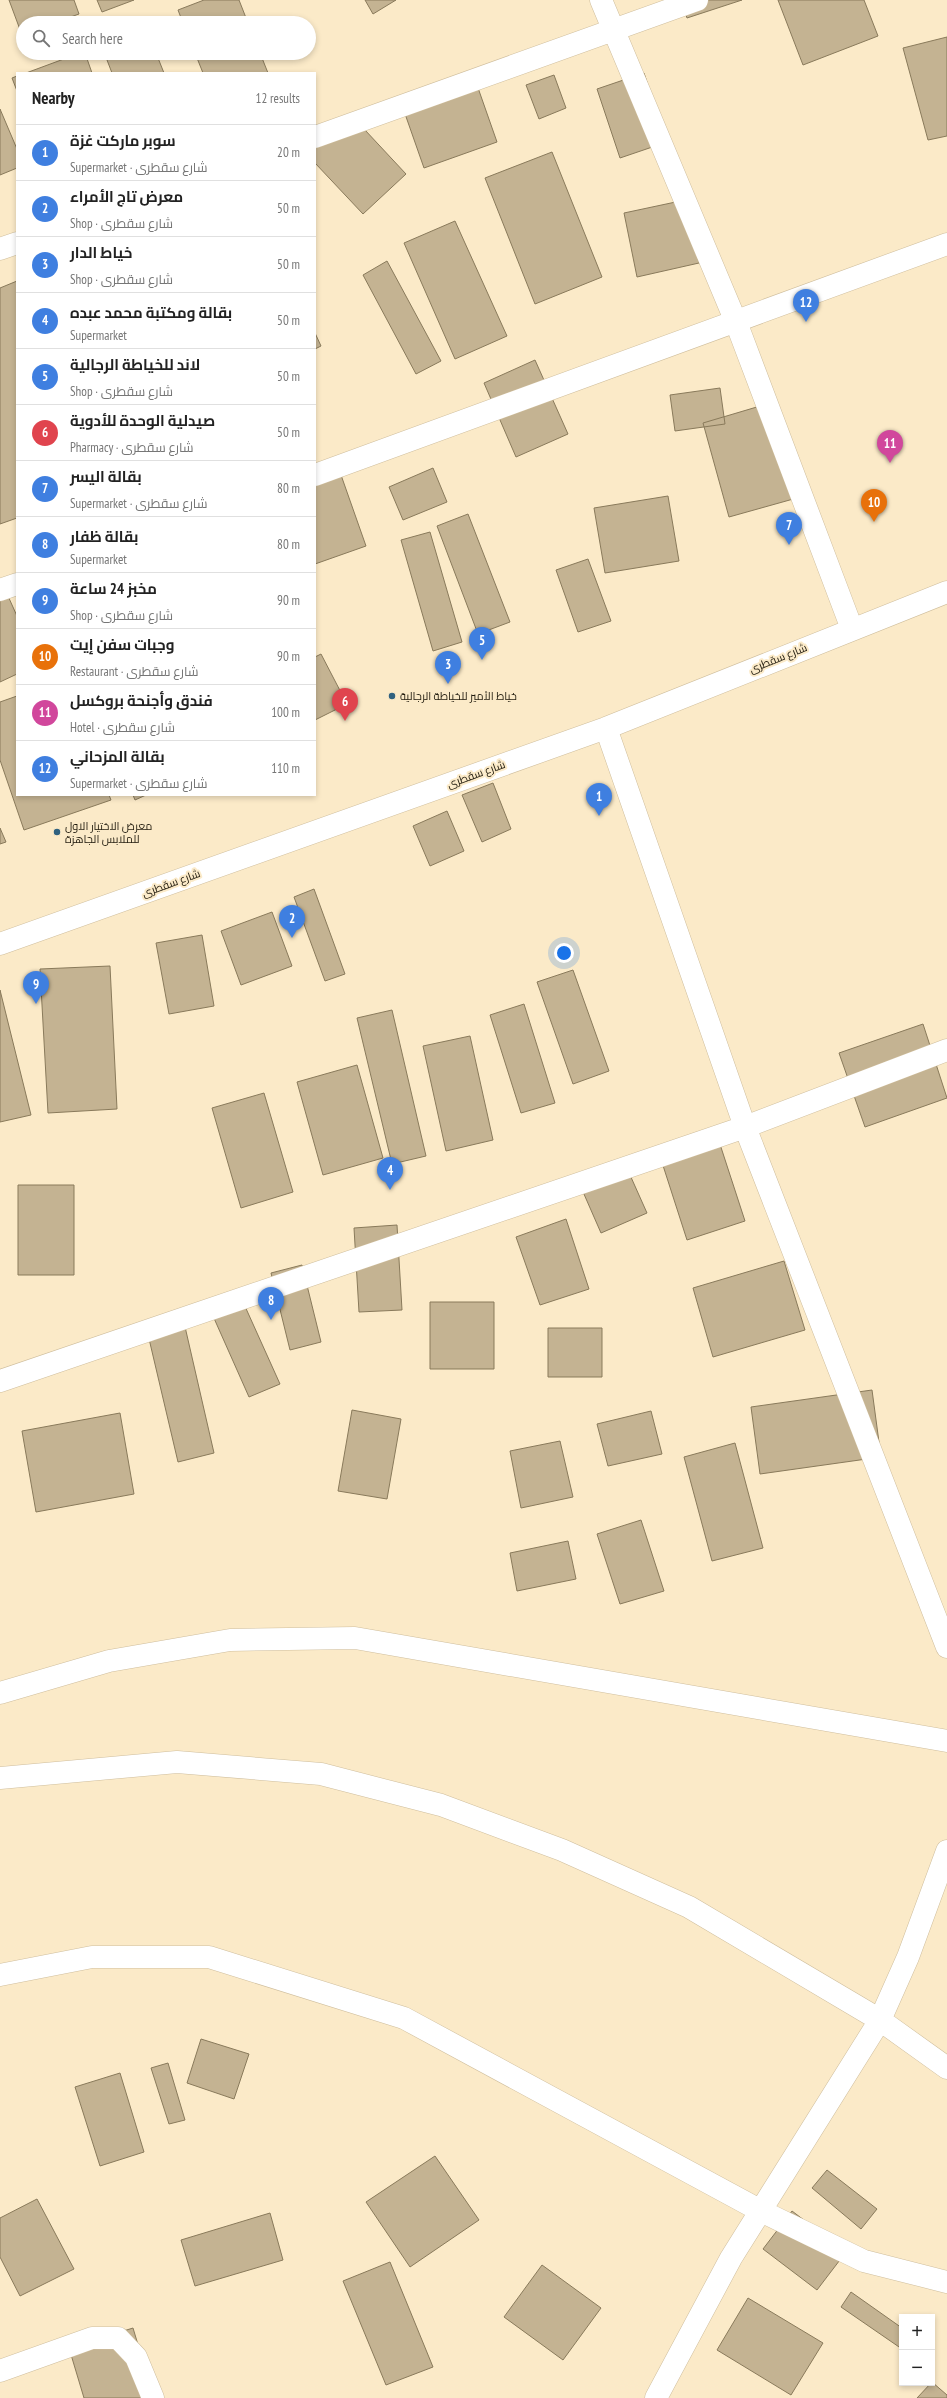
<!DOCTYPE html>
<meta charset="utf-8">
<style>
:root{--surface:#fff;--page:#f6f6f6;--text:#222;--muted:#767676;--line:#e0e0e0;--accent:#30617f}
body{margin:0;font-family:"PT Sans Narrow",Cairo,sans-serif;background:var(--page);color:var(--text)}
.controls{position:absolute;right:12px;bottom:12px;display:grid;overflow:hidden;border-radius:0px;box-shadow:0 2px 6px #0003}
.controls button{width:36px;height:36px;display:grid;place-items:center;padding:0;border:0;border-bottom:1px solid var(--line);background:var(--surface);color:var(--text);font:20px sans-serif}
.you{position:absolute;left:564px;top:953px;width:14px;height:14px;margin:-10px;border:3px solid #fff;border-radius:50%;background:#1a73e8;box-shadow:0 0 0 6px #1a73e833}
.badge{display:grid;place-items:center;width:26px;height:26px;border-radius:50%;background:var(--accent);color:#fff;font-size:13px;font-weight:700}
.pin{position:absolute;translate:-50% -33px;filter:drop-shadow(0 1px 2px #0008)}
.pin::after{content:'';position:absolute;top:21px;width:14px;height:12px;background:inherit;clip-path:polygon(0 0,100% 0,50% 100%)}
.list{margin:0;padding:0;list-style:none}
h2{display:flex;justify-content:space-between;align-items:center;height:52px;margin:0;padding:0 16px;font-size:17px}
h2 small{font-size:13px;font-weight:400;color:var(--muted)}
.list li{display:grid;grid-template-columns:26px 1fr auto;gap:12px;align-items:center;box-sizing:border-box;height:56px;padding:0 16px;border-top:1px solid var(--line)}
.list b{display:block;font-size:15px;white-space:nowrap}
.list p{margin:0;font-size:13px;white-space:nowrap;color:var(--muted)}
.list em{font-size:13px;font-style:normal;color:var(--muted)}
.icon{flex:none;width:22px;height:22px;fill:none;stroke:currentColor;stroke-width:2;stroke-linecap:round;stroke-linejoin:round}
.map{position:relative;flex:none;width:947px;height:2398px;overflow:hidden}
.search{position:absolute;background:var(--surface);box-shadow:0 2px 6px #0003;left:16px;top:16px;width:300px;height:44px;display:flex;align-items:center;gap:10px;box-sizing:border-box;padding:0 14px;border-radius:22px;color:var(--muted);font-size:15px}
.panel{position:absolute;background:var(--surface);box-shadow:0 2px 6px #0003;left:16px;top:72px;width:300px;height:724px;border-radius:0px}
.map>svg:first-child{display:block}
.building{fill:#c4b392;stroke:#897a5b}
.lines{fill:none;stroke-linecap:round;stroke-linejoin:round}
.minor-casing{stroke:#cfbe9d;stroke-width:23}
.minor{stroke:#fff;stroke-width:22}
.poi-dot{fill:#30617f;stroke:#fbeac8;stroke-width:1.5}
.labels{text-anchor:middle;stroke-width:4;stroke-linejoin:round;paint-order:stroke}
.street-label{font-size:11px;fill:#211b0e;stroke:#fbeac8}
.poi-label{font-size:11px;fill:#211b0e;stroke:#fbeac8;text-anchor:start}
</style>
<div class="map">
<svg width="947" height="2398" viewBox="0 0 947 2398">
<rect width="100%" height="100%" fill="#fbeac8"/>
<!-- building -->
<path class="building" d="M9,0H74L79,14L54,23H23L22,35Z
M97,0H134L102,12Z
M204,0H239L248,23H183L178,10Z
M365,0H396L373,14Z
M681,0H742L687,18Z
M778,0H864L878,36L803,65Z
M947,37V136L928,140L903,48Z
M80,53H85L92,73H26Z
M124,53H156L164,73H112L107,60Z
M195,53H260L268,73H203Z
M644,73L667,142L620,158L597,89Z
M554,75L566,108L539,119L526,85Z
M17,76V91L12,78Z
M477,85L497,142L424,168L404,111Z
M0,109L17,149V168L0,175Z
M351,115L406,174L363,214L315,163V147Z
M552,152L602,277L535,304L485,178Z
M685,200L699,263L637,277L624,213Z
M455,221L507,336L455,359L404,243Z
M387,261L441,361L416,374L363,275Z
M17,281V518L0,524V288Z
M315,333L321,346L315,349Z
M535,360L568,434L516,457L484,383Z
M720,388L725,424L675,431L670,395Z
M777,401L804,496L729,517L703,423Z
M433,468L447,502L403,520L389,487Z
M341,475L366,546L315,564V484Z
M668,496L679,561L605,573L594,508Z
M468,514L510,622L478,634L437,526Z
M430,532L462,642L433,651L401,540Z
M588,559L611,621L578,632L556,570Z
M8,596L17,616V674L0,682V600Z
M321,654L347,704L315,720V657Z
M17,696V795H109L111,800L24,830L0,760V702Z
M493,783L511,829L482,842L462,795Z
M133,795H146L135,800Z
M447,811L464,851L430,866L413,826Z
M0,828L6,842L0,844Z
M314,889L345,974L325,981L294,897Z
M272,912L292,966L241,985L221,931Z
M202,935L214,1006L169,1014L156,943Z
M110,966L117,1109L48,1113L40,969Z
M573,970L609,1071L573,1084L537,982Z
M0,990L31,1115L0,1122Z
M524,1004L555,1103L521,1113L490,1015Z
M392,1010L426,1156L392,1164L357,1018Z
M923,1024L947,1098L865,1127L839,1053Z
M470,1036L493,1140L446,1151L423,1046Z
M357,1065L383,1158L323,1175L297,1082Z
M264,1093L293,1192L241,1208L212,1108Z
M716,1132L745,1221L687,1240L658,1150Z
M626,1166L647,1213L601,1233L580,1185Z
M18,1185H74V1275H18Z
M566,1219L589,1289L540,1305L516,1237Z
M397,1225L402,1310L359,1312L354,1228Z
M784,1261L805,1330L713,1357L693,1288Z
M302,1265L321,1342L290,1350L271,1273Z
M239,1293L280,1384L249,1397L209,1307Z
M430,1302H494V1369H430Z
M183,1318L214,1453L178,1462L146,1326Z
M548,1328H602V1377H548Z
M872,1390L881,1457L760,1474L751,1407Z
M352,1410L401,1419L387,1499L338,1491Z
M651,1411L662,1454L608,1466L597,1424Z
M120,1413L134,1494L36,1512L22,1431Z
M560,1441L573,1497L521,1508L510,1451Z
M735,1443L763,1548L712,1561L684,1457Z
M641,1520L664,1591L620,1604L597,1534Z
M568,1541L576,1579L517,1591L510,1553Z
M201,2039L249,2054L234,2099L187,2083Z
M168,2063L185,2120L169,2124L151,2068Z
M120,2073L144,2152L100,2166L75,2087Z
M435,2156L479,2220L410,2267L366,2202Z
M827,2170L877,2209L861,2229L812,2188Z
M37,2199L74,2269L20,2296L0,2257V2218Z
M792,2211L846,2252L817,2290L763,2249Z
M270,2213L283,2260L195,2286L181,2240Z
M390,2262L433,2367L386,2385L343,2281Z
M542,2265L601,2308L563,2360L504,2317Z
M851,2292L902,2328V2349L841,2307Z
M748,2298L823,2343L791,2395L717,2350Z
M133,2328L154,2398H84L69,2348Z
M932,2382L947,2395V2398H917Z"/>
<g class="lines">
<!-- minor casing -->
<g class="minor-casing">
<path id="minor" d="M601,0L736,322L852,629
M315,137L697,0
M0,249L17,243
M315,475L947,244
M0,590L17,584
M606,728L745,1127L947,1647
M0,944L606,728L947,592
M0,1381L745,1127L947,1050
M0,1693L109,1661L230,1640L355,1638L947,1741
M0,1778L177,1762L321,1774L441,1805L562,1850L689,1907L880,2020L947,2068
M0,1975L92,1957H209L404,2018L761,2211L864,2261L947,2282
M0,2371L92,2338H118L136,2357L153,2398
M656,2398L731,2258L880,2020L908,1957L947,1851"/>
</g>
<!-- minor -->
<use href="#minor" class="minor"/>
</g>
<!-- markers -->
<g class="poi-dot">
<circle cx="392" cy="696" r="4"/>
<circle cx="57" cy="832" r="4"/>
</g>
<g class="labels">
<!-- street labels -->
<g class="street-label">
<text transform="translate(778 658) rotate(-22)" y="4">شارع سقطرى</text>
<text transform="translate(476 774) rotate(-20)" y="4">شارع سقطرى</text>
<text transform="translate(171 883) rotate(-20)" y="4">شارع سقطرى</text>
</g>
<!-- poi labels -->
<g class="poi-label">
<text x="400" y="700">خياط الأمير للخياطة الرجالية</text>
<text x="65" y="830">معرض الاختيار الاول<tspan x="65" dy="13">للملابس الجاهزة</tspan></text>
</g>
</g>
</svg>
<div class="controls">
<button>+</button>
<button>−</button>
</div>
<div class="you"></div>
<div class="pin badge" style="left:599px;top:816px;background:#3f7fe0">1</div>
<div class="pin badge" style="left:292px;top:938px;background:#3f7fe0">2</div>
<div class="pin badge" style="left:448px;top:684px;background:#3f7fe0">3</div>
<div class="pin badge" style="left:390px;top:1190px;background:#3f7fe0">4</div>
<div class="pin badge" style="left:482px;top:660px;background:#3f7fe0">5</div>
<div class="pin badge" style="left:345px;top:721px;background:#e0444e">6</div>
<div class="pin badge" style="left:789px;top:545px;background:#3f7fe0">7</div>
<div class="pin badge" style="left:271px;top:1320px;background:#3f7fe0">8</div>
<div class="pin badge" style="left:36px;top:1004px;background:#3f7fe0">9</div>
<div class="pin badge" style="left:874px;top:522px;background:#e8710a">10</div>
<div class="pin badge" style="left:890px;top:463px;background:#d1479c">11</div>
<div class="pin badge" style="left:806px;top:322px;background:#3f7fe0">12</div>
<div class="search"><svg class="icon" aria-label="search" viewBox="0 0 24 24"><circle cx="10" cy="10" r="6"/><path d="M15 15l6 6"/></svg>Search here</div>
<section class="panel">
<h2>Nearby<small>12 results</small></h2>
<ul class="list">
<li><span class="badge" style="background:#3f7fe0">1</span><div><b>سوبر ماركت غزة</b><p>Supermarket · شارع سقطرى</p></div><em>20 m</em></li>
<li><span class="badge" style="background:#3f7fe0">2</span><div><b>معرض تاج الأمراء</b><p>Shop · شارع سقطرى</p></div><em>50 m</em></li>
<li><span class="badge" style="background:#3f7fe0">3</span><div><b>خياط الدار</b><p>Shop · شارع سقطرى</p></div><em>50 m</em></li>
<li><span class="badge" style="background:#3f7fe0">4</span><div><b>بقالة ومكتبة محمد عبده</b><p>Supermarket</p></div><em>50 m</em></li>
<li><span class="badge" style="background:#3f7fe0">5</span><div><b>لاند للخياطة الرجالية</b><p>Shop · شارع سقطرى</p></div><em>50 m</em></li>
<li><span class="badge" style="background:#e0444e">6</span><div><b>صيدلية الوحدة للأدوية</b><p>Pharmacy · شارع سقطرى</p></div><em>50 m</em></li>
<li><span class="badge" style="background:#3f7fe0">7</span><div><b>بقالة اليسر</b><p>Supermarket · شارع سقطرى</p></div><em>80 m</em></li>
<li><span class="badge" style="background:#3f7fe0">8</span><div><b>بقالة ظفار</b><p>Supermarket</p></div><em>80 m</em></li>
<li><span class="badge" style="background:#3f7fe0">9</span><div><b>مخبز 24 ساعة</b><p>Shop · شارع سقطرى</p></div><em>90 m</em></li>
<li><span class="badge" style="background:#e8710a">10</span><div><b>وجبات سفن إيت</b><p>Restaurant · شارع سقطرى</p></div><em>90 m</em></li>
<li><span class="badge" style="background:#d1479c">11</span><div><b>فندق وأجنحة بروكسل</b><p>Hotel · شارع سقطرى</p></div><em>100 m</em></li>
<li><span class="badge" style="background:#3f7fe0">12</span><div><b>بقالة المزحاني</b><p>Supermarket · شارع سقطرى</p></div><em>110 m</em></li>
</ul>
</section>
</div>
